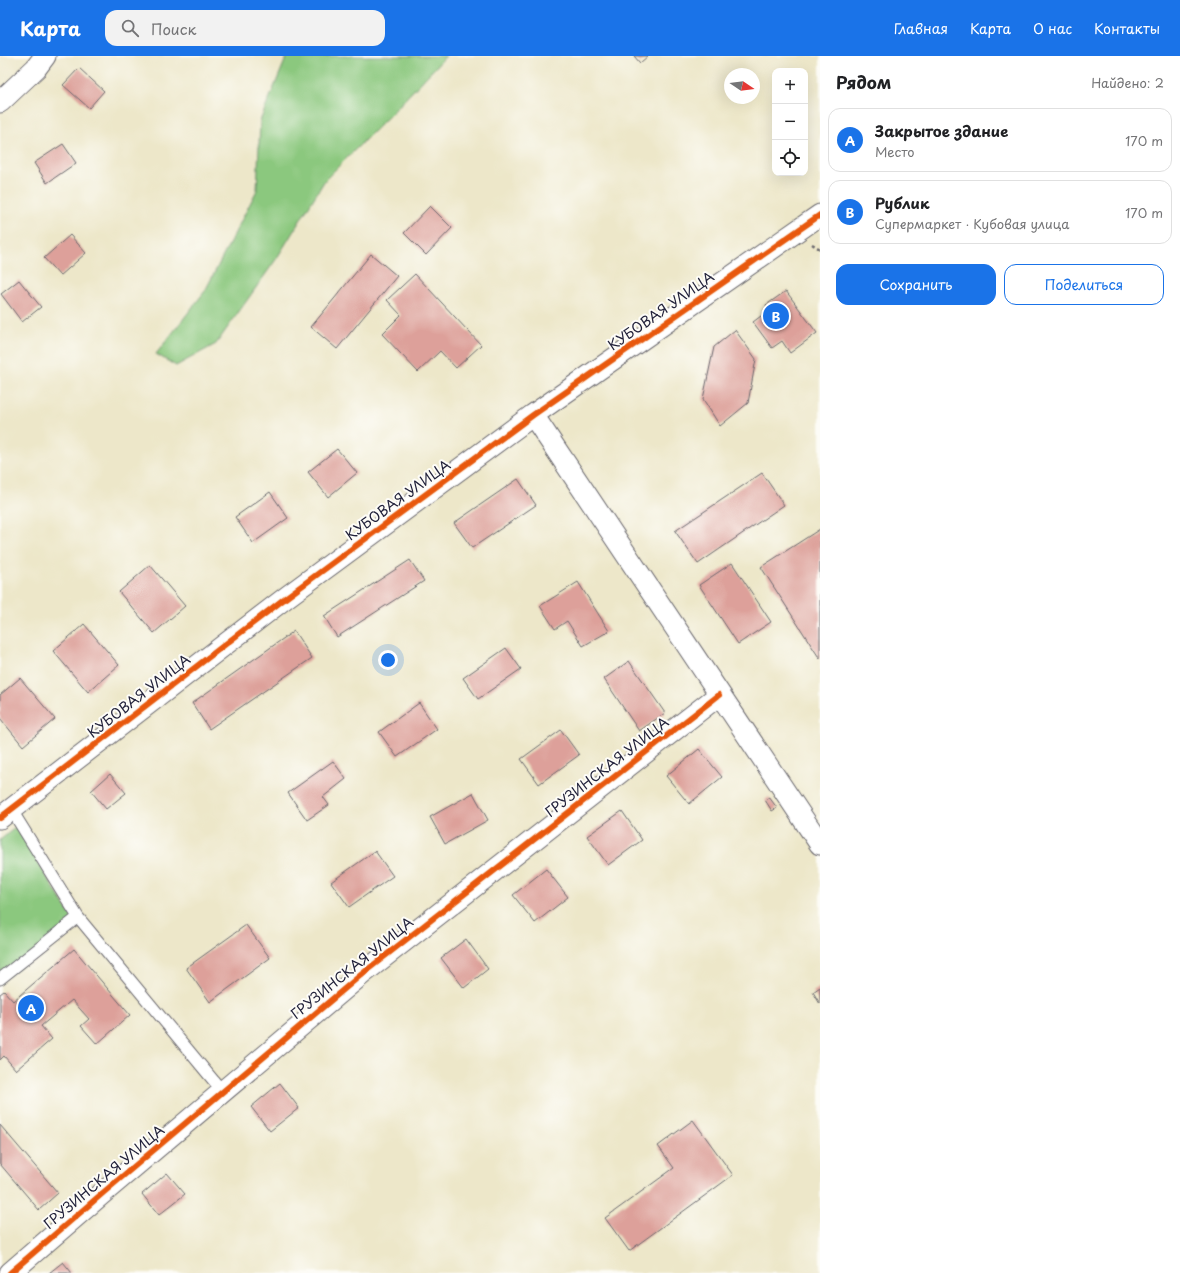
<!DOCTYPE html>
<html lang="ru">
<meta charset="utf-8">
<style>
:root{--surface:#fff;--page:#f2f2f2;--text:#202124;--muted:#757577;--line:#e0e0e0;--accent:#1a73e8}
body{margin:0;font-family:"Playpen Sans",sans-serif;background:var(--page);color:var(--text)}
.controls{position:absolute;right:12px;top:12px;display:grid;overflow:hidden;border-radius:8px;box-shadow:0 4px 16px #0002}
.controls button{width:36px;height:36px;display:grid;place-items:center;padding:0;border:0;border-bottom:1px solid var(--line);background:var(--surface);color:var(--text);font:20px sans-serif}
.compass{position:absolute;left:724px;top:12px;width:36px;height:36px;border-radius:50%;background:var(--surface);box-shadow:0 4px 16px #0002;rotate:103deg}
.you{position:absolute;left:388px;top:604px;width:14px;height:14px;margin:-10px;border:3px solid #fff;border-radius:50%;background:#1a73e8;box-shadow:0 0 0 6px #1a73e833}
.badge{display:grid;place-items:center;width:26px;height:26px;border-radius:50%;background:var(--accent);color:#fff;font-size:13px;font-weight:700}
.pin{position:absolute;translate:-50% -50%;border:2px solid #fff;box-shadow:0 1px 4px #0006}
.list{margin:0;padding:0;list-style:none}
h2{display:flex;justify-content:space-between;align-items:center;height:52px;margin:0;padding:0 16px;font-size:17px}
h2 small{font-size:13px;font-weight:400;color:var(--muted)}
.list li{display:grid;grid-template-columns:26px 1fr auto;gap:12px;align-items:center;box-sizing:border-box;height:64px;margin:0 8px 8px;padding:0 8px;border:1px solid var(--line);border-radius:12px}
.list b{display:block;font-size:15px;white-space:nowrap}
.list p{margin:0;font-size:13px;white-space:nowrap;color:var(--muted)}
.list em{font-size:13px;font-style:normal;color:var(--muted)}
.actions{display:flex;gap:8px;padding:12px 16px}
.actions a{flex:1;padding:9px 0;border:1px solid var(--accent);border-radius:12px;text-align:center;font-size:14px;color:var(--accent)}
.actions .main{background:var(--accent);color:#fff}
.icon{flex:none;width:22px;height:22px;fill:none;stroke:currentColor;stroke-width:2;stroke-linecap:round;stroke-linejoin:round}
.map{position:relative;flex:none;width:820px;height:1217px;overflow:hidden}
header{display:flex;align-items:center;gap:24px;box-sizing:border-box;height:56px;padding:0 20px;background:var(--accent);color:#fff}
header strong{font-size:19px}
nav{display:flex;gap:22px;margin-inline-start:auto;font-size:14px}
.search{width:280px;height:36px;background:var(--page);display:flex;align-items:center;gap:10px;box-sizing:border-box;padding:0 14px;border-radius:12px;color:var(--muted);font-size:15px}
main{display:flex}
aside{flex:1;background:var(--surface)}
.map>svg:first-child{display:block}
.green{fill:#8bc87e;stroke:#56755c}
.building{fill:#dda09a}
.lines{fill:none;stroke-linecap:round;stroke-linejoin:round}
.lane-casing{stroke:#69676d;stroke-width:13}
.street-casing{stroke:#69676d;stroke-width:23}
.path{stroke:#69676d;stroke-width:2.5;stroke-dasharray:3 3;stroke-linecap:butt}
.lane{stroke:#fff;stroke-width:11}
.street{stroke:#fff;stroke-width:21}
.cycleway-casing{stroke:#fdfcf7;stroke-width:8}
.cycleway{stroke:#e8590c;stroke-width:6}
.labels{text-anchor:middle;stroke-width:4;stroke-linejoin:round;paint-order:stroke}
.street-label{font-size:14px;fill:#22223b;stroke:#fdfcf7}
</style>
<header>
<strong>Карта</strong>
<div class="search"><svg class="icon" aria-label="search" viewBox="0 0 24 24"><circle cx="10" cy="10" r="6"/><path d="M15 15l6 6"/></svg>Поиск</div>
<nav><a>Главная</a><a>Карта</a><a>О нас</a><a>Контакты</a></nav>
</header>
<main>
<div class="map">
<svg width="820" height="1217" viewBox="0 0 820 1217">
<rect width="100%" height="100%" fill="#fdfcf7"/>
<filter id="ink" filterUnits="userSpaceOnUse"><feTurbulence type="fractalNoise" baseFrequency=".025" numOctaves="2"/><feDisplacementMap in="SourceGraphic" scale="8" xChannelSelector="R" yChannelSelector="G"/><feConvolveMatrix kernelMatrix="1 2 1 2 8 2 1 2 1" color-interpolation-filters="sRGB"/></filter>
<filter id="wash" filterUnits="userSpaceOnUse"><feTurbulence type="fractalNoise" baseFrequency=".012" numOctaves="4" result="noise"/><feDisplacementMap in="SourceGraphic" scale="16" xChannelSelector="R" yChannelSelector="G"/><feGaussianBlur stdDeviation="0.9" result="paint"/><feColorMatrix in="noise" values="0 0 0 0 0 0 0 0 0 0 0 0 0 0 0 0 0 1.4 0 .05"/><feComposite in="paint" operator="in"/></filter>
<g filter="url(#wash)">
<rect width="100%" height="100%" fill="#ede7c9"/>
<!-- green -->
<path class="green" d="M287,0H446L389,60L325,124L277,202L216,288L176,310L156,298L205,235L257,134L260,65Z
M16,771L76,868L0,926V784Z"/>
<g id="blocks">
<!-- building -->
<path class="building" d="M634,0H648L640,7Z
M79,12L104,35L89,52L63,29Z
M63,88L76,107L47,127L34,107Z
M430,150L452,172L426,199L404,177Z
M70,179L86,197L60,220L44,202Z
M371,198L397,220L337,293L311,271Z
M415,218L481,289L456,312L440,295L418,316L382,278L401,259L387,244Z
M19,224L41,251L22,266L1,238Z
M786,235L817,277L790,297L782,285L772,292L753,266L769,254L766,249Z
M735,274L756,303L748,347L720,370L703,343L714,291Z
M337,393L357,417L328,441L308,416Z
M762,417L784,449L698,508L675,475Z
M518,423L536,449L472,492L454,467Z
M270,436L288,462L253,487L235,461Z
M820,473V603L761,511Z
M410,504L424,525L337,581L324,560Z
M732,507L771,566L738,588L699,529Z
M150,509L185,550L154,577L119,536Z
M578,526L609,575L583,590L567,565L555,573L540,550Z
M84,568L119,609L88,636L53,595Z
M294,575L312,602L209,673L192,647Z
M506,592L521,613L478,643L463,622Z
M629,605L665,657L639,675L604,623Z
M20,622L55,663L23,690L0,662V639Z
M419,647L437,673L397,701L379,676Z
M561,674L579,699L539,728L521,703Z
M699,693L722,721L689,748L666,720Z
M333,705L346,723L323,741L329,749L307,764L288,737Z
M110,718L126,737L106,753L91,735Z
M473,737L488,764L445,788L430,761Z
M769,741L777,752L772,755L765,744Z
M622,755L642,784L608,809L587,780Z
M375,795L393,820L349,851L331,826Z
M546,813L568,841L535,867L513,839Z
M246,869L270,902L210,946L186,912Z
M466,883L488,913L464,932L441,902Z
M74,893L130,959L97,988L81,970L89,963L72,944L41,970L52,983L16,1014L4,1000L0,1004V938L4,935L13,945Z
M820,931V948L813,936Z
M280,1027L299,1052L270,1075L251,1051Z
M693,1064L733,1119L629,1195L605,1162L674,1112L658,1090Z
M0,1069L58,1137L39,1154L0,1108Z
M167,1117L185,1138L159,1159L142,1138Z
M63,1206L72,1217H49Z"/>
</g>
</g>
<g filter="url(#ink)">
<use href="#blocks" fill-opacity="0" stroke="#69676d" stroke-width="1"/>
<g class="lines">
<!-- lane casing -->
<g class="lane-casing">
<path id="lane" d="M78,861L223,1036
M0,923L78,861L11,753"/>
</g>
<!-- street casing -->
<g class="street-casing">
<path id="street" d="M0,46L36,12L45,0
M533,359L820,788
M0,762L288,540L533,359L820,159
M10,1217L104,1136L362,918L719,639"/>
</g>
<!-- path -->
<path class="path" d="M812,188L820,193"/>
<!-- lane -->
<use href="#lane" class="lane"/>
<!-- street -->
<use href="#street" class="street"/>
<!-- cycleway casing -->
<g class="cycleway-casing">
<path id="cycleway" d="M0,762L288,540L533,359L820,159
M10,1217L104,1136L362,918L719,639"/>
</g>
<!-- cycleway -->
<use href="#cycleway" class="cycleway"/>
</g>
</g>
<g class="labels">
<!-- street labels -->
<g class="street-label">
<text transform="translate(661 255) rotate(-35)" y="5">КУБОВАЯ УЛИЦА</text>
<text transform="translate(398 444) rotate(-36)" y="5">КУБОВАЯ УЛИЦА</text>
<text transform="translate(139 640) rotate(-38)" y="5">КУБОВАЯ УЛИЦА</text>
<text transform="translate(607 711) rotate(-38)" y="5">ГРУЗИНСКАЯ УЛИЦА</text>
<text transform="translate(352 912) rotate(-39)" y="5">ГРУЗИНСКАЯ УЛИЦА</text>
<text transform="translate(104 1121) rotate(-40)" y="5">ГРУЗИНСКАЯ УЛИЦА</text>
</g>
</g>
</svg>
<div class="controls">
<button>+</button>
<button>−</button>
<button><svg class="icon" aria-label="locate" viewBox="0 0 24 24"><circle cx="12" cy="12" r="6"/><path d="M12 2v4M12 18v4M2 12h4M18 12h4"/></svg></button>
</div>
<svg class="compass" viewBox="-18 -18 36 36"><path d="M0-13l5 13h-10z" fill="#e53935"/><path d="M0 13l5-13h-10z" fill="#757577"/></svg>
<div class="you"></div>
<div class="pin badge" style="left:31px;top:952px">A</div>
<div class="pin badge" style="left:776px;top:260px">B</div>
</div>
<aside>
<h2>Рядом<small>Найдено: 2</small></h2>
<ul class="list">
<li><span class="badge">A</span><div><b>Закрытое здание</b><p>Место</p></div><em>170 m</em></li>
<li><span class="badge">B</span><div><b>Рублик</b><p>Супермаркет · Кубовая улица</p></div><em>170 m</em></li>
</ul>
<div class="actions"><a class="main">Сохранить</a><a>Поделиться</a></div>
</aside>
</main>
